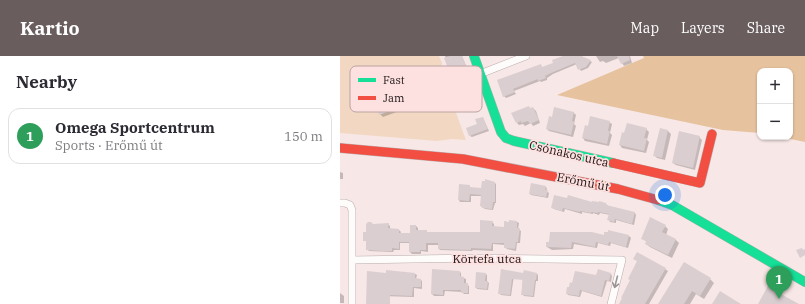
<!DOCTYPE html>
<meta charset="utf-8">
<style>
:root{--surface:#fff;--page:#f2f2f3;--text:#2b2b33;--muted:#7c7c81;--line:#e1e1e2;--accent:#695d5d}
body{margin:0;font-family:"IBM Plex Serif",serif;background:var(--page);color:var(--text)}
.controls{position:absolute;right:12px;top:12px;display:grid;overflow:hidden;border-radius:8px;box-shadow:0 1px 3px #0004}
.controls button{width:36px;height:36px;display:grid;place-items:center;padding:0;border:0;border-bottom:1px solid var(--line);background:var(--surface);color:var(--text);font:20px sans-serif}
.you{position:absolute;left:325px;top:139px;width:14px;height:14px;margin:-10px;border:3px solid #fff;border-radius:50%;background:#1a73e8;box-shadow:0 0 0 6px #1a73e833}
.badge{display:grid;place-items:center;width:26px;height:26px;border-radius:50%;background:var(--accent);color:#fff;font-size:13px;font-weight:700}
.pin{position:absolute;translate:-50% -33px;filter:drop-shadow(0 1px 2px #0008)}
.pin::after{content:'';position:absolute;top:21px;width:14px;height:12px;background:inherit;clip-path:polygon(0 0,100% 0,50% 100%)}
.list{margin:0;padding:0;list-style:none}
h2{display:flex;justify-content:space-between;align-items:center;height:52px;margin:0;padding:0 16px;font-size:17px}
h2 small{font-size:13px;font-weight:400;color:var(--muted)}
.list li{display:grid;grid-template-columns:26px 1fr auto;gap:12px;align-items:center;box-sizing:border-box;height:56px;margin:0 8px 8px;padding:0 8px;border:1px solid var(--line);border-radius:12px}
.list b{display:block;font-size:15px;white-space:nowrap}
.list p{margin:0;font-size:13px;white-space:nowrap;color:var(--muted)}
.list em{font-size:13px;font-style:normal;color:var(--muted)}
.map{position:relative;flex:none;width:465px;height:248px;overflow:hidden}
header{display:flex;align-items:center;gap:24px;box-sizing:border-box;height:56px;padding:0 20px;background:var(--accent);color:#fff}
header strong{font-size:19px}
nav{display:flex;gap:22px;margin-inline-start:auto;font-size:14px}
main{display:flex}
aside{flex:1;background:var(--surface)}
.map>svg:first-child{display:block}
.green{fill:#f2d8c2}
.forest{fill:#e6c29e}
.shadow{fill:#0003}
.building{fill:#dbced0}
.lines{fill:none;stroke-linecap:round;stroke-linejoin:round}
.street-casing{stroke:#baaead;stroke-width:8}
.fast-casing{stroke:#baaead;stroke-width:10}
.jam-casing{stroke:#baaead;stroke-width:10}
.street{stroke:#fefbfb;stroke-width:7}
.fast{stroke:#16e098;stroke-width:9}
.jam{stroke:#f24e42;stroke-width:9}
.oneway{stroke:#999393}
.labels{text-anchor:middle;stroke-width:3.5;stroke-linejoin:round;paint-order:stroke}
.street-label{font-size:12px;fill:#1d1313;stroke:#fde1e0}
.key{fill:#fde1e0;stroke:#baa3a2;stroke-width:1}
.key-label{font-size:11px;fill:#1d1313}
</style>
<header>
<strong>Kartio</strong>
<nav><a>Map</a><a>Layers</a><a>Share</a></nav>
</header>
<main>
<aside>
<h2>Nearby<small></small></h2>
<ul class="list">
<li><span class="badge" style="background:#2e9e5b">1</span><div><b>Omega Sportcentrum</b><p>Sports · Erőmű út</p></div><em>150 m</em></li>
</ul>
</aside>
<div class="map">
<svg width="465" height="248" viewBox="0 0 465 248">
<rect width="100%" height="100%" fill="#f7e7e6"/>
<!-- green -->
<path class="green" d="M0,0H99L102,7L101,16L126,84L112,83L97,85L0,77Z"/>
<!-- forest -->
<path class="forest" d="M303,0H465V86L441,81H450V15H420V77L383,74L217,39L304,2Z"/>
<!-- shadow -->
<path class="shadow" d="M105,0H122L132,24L117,29L115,27Z
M225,0H242L243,2L252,6L248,12L241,15L237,8L213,18L207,22V24L201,26L200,25L174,35L176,38L166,42L164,40L200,9L203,12L215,8Z
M256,0H290L292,7L284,10L279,2L266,7L263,5L260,6Z
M69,35L71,38L76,49L43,61L40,58L52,42Z
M193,52L196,55L200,67L193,70L191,67L185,70L183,68L179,69L177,67Z
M233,56L236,59L234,68L236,70L233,81L209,75L207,73L212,62Z
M143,62L149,75L132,81L130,80Z
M269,66L272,68L270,77L272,79L269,90L245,85L243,82Z
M306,73L309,76L307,84L309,86L306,97L282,92L280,89Z
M321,73L328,75L331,78L325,104L317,102L315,100Z
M359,81L362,84L355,114L336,109L333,107Z
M0,116L3,117V123H0Z
M155,127L156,128V147H155L153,154L145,153L141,150L142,140H131V146H120L119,144L129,130L131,132L142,133Z
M205,131L207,132L206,135L209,137L208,142L191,139L190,137Z
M253,147L266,148L268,150L295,157L296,159L294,169L276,164V167L270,166L269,164L270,159L260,157L259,159L253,157V158L242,156V158L225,153L224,156L214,153L212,151Z
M152,166L154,168V171L165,172L177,166L179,167L178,173L181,175L180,187H177L176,195L167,193L165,191V189L153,188V195L133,194L132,195L100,194L99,193V189H88V196L81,195V198H72L70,196V187H60V194H54L53,196L29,195L27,193V186L24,184L27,177L33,169L48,168L50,170V173L59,174L61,176L60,178H71L76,170L78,172V175H86L88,177H141Z
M325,170L328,173L326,179L336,184L339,187L332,202L310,191L306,188H310L302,182Z
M289,180L291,182L288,192L271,187L270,190L258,187L257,192L234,188L233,193L212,194L207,191V187L264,181Z
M295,203L325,213L328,215L309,248H280L298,206Z
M47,215L75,218L77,219L76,223L81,224L82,225V233L74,232V241L42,240L41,248H27L47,218Z
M120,216L121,217V221L126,223V228L129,230V238H124L122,236L105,235L104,240H94L92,238Z
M146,218L147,219V225L149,227L148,234L137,233L136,231Z
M183,218H197L198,219V225H196L194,241L184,240L182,238Z
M271,218L272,220L271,226L267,225L262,241L242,235L240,241L228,239L227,237Z
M174,219L171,240L161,239L160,238Z
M370,223L374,227L364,243L356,238L350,248H319Z
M0,237L4,240V247H0Z"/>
<!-- building -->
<path class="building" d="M110,0H122L130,21L114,27L104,2Z
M223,0H241L251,4L246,11L238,14L235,7L211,17L205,20L206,22L198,25V23L173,33L175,36L163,41L157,24L201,8L202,11L213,7L212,4Z
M277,0H289L290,4L281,8Z
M69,34L74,46L39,59L35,47L44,44L48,40L52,41Z
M189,50L190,52L193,51L199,64L190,68L188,65L181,67V65L176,67L171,57Z
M214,51L234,56L232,65L234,66L231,79L206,73L209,60L212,61Z
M250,60L270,65L268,75H270L267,88L242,82L245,69L248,70Z
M143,61L148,73L129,80L126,72L137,68L135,63Z
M287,67L307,72L304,82H307L304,95L279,89L282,76L284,77Z
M320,72L328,74L322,102L313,100Z
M339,75L360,80L353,112L332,107Z
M145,123L155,126V146H153L152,153L142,152V151L140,150L141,139L130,138L129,145L118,144L119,128L130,129V131L141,132L142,125H145Z
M191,127L206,130L205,134H208L206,141L189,138Z
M214,139L227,142L228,139L252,146V145L259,146V145L266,147V149L295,156L292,168L275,163L274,166L267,164L269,158L258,156V157L251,156V157L240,155V156L223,152L222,155L211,152Z
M310,161L326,169L322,176L336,183L328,199L305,188L306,185L301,183Z
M140,164L153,165L152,170L164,171V165L169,166V164L177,165V172H180L178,186H176L175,193L164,192V187H152L151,193L131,192V194L98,193V187H86V194H80V196H69V186H59V193L52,192V195H42L26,194V185H23V176H26V168L28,166H31L33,168L49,167L48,172L59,173V177H70V169H76V174H87V176H140Z
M268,174L289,179L286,191L269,186L268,189L256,186L255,191L232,186L231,192L206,191V186H209L210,176H252L264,179V176H268Z
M462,192L463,194L465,193V199L460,202L456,194Z
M297,196L326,212L305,248H279L282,242H281L290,224L288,223L297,205L293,203Z
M344,206L371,222L360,240L352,235L344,248H318Z
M92,213L120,215V220L124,221V227H128V237H121V234H103V239L91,238Z
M161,213L183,217L184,214L197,217L196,224H195L193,240L181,239L183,224L172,223L170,239L158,238Z
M258,213L271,217L269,225L265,224L261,240L240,234L239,240L226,238L227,231H229L230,226L232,227L235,215L256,219Z
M46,214L75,217V222L81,223V231H73L72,240L50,239V248H26L27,215L46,217Z
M136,216L146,217L145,225H148L147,233L135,232Z
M429,228L441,235L439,237L459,248H418Z
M380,235L401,248H372Z"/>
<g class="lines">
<!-- street casing -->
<g class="street-casing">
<path id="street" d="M140,18L186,0
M0,147H5L10,149L12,154V248
M12,204L135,202L282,204L271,248"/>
</g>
<!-- fast casing -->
<g class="fast-casing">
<path id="fast" d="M134,0L161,76L166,82L174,85L273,107
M318,144L332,149L465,226"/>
</g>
<!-- jam casing -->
<g class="jam-casing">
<path id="jam" d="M0,92L123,103L278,133L318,144
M273,107L360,127L372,78"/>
</g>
<!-- street -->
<use href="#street" class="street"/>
<!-- fast -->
<use href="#fast" class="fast"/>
<!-- jam -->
<use href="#jam" class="jam"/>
</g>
<!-- one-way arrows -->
<defs><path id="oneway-shaft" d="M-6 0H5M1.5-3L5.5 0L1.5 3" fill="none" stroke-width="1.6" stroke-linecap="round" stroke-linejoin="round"/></defs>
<use class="oneway" href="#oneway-shaft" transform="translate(276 226) rotate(104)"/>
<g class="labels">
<!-- street labels -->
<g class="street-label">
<text transform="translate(229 98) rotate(13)" y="4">Csónakos utca</text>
<text transform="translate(243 126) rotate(11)" y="4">Erőmű út</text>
<text x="147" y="207">Körtefa utca</text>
</g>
</g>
<!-- legend -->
<rect x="10" y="10" width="132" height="46" rx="6" class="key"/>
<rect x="18" y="22" width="18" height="4" fill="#16e098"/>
<rect x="18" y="40" width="18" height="4" fill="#f24e42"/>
<g class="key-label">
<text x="43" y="28">Fast</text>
<text x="43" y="46">Jam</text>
</g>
</svg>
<div class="controls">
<button>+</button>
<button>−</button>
</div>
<div class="you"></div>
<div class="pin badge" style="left:439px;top:243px;background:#2e9e5b">1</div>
</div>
</main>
